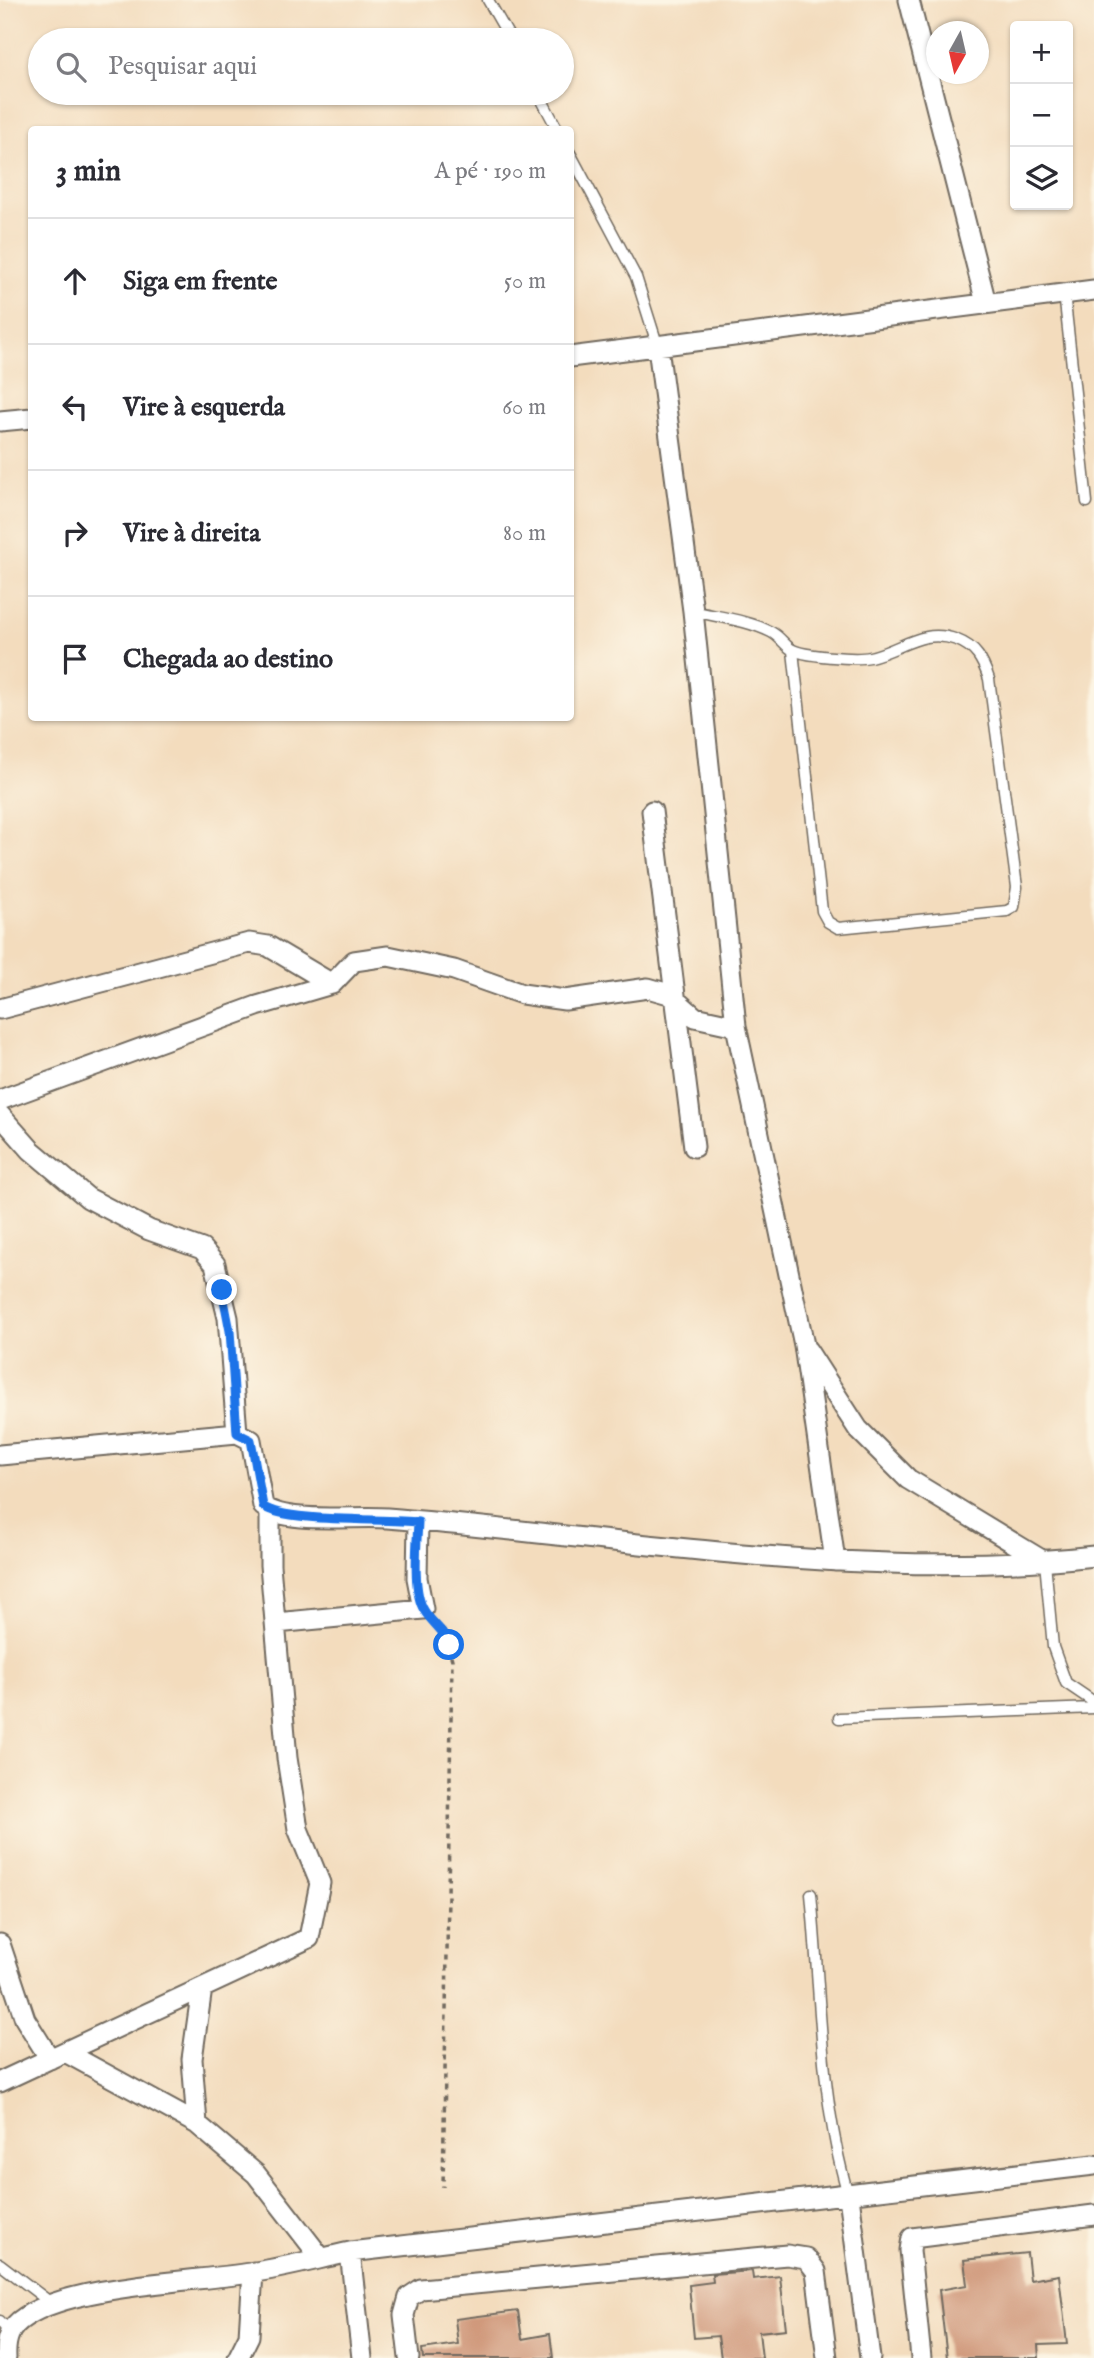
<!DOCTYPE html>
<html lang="pt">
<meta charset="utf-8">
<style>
:root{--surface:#fff;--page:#f7f7f7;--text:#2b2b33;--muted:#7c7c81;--line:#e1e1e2}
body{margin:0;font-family:"IM FELL English",serif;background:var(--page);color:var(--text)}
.controls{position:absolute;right:21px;top:21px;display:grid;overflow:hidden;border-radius:7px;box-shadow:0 2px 5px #0004}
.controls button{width:63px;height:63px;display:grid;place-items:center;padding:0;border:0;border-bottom:2px solid var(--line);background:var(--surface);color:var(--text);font:35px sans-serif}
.compass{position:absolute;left:926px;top:21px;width:63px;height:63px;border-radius:50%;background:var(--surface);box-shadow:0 2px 5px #0004;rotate:188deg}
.stop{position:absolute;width:21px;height:21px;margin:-16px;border:5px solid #1a73e8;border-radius:50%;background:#fff}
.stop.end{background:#1a73e8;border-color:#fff;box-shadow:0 2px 7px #0008}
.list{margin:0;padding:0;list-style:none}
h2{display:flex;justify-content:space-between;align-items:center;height:91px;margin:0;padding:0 28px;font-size:30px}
h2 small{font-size:23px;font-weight:400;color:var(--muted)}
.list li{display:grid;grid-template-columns:46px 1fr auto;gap:21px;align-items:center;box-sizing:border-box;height:126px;padding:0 28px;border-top:2px solid var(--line)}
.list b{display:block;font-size:26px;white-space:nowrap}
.list em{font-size:23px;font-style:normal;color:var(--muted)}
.icon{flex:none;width:38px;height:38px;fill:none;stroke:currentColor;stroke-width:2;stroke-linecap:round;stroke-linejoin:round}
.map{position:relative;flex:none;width:1094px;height:2358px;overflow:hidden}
.search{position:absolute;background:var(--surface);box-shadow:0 2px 5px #0004;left:28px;top:28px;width:546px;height:77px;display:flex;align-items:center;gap:18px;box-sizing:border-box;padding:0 24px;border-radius:38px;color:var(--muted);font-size:26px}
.panel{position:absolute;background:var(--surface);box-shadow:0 2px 5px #0004;left:28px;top:126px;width:546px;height:595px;border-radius:7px}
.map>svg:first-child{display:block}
.building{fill:#d0997b}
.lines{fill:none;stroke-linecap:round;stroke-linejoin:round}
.service-casing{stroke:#71695e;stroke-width:13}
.minor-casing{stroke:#71695e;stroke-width:23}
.path{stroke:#71695e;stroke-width:3.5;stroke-dasharray:5 5;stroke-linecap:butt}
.service{stroke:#fff;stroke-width:10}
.minor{stroke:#fff;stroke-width:19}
.route{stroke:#1a73e8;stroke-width:9}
</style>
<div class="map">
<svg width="1094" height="2358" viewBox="0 0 1094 2358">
<rect width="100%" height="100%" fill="#fcf5e5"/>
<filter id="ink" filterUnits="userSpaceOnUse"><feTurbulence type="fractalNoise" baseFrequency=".0143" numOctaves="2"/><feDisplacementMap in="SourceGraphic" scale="14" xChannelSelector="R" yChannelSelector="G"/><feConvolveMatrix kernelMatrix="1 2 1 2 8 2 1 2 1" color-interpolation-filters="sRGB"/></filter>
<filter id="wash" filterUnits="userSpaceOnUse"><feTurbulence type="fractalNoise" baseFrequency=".00686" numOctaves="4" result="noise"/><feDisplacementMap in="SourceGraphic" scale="28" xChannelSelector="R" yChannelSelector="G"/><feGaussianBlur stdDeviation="1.57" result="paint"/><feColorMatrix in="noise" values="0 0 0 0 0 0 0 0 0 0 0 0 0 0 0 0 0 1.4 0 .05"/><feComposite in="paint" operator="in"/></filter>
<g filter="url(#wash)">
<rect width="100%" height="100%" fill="#f3dcbd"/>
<g id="blocks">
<!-- building -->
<path class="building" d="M1027,2253L1030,2280L1059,2275L1067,2344L1038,2345L1039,2358H947L939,2290L967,2285L964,2260Z
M752,2271L753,2279L780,2276L786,2329L759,2332L762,2358H721L718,2336L694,2338L689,2285L713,2282L712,2274Z
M518,2311L522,2339L550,2334L553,2358H423L422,2349L458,2344L455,2319Z"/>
</g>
</g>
<g filter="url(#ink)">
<use href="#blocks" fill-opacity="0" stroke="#71695e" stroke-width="2"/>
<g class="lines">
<!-- service casing -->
<g class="service-casing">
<path id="service" d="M488,0L511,40
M538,93L558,130
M570,153L636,277L658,347
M1064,293L1087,502
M693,611C718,617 747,620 771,632C779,636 784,644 791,649C802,656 856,660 870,657C901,650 923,627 957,640C976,647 983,661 989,679L1017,887L1014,907L1007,911L838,928L828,922L822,911L793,651
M1045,1562L1053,1647L1066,1683L1094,1702
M839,1718L1094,1708
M811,1894C821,1995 819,2096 848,2194
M0,2264L51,2303
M0,2321L9,2332"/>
</g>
<!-- minor casing -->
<g class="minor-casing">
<path id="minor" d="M909,0L986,303
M658,347L693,611L736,1026L804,1345L835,1561
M570,357L1094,290
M0,421L32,418
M652,811L694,1147
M0,1009L249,943L268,946L332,984
M0,1100L257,1006L332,984L354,961L388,956L454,970L522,994L565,1000L648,988L669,994L695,1017L736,1026
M0,1115L31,1150L88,1198L149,1230L202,1249L215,1264L228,1318L237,1433
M807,1350L858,1429L908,1479L1045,1562
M0,1455L237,1433L251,1440L263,1506C287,1525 356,1515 387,1518C621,1537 859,1582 1094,1556
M276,1623L423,1609L417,1578L418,1522
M0,1944L25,2019L50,2059
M65,2052L197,2124L256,2174L321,2258
M0,2082L309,1938L320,1883L298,1829L287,1758L270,1565V1512
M197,2124L192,2059L202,1988
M849,2196L870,2358
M350,2252L362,2358
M6,2358C5,2340 9,2327 25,2317C72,2285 191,2282 250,2273C283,2268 317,2259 350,2252L1094,2165
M238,2358L249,2336L253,2272
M409,2358L404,2315L409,2297L421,2289L787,2255L806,2258L816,2271L827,2358
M921,2358L910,2250L912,2238L1094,2215"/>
</g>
<!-- path -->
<path class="path" d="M434,1621L445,1632L452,1660L443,2187"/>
<!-- service -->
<use href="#service" class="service"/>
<!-- minor -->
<use href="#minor" class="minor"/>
</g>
</g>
<g class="lines" filter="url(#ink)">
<!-- route -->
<path class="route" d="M222,1290L230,1331L237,1433L251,1440L263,1506C284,1523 385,1518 418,1522C417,1545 412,1591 424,1610C432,1624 444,1629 449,1645"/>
</g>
</svg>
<div class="controls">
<button>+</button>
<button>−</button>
<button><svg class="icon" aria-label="layers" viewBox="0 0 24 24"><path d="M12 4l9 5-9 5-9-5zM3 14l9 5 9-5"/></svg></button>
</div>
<svg class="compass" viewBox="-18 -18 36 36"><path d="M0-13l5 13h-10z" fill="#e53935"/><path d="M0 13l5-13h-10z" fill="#7c7c81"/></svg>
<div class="stop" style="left:449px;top:1645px"></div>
<div class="stop end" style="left:222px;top:1290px"></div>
<div class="search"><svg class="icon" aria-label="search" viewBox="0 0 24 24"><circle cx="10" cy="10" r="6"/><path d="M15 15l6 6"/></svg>Pesquisar aqui</div>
<section class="panel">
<h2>3 min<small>A pé · 190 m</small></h2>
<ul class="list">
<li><svg class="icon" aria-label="ahead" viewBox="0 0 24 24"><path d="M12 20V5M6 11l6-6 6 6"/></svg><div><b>Siga em frente</b></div><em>50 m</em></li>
<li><svg class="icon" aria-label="left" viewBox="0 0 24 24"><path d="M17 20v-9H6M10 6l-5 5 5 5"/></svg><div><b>Vire à esquerda</b></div><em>60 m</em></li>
<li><svg class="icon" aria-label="right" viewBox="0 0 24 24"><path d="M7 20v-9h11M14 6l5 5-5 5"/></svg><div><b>Vire à direita</b></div><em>80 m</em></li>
<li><svg class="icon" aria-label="arrive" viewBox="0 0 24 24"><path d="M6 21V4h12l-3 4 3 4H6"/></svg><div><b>Chegada ao destino</b></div></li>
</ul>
</section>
</div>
